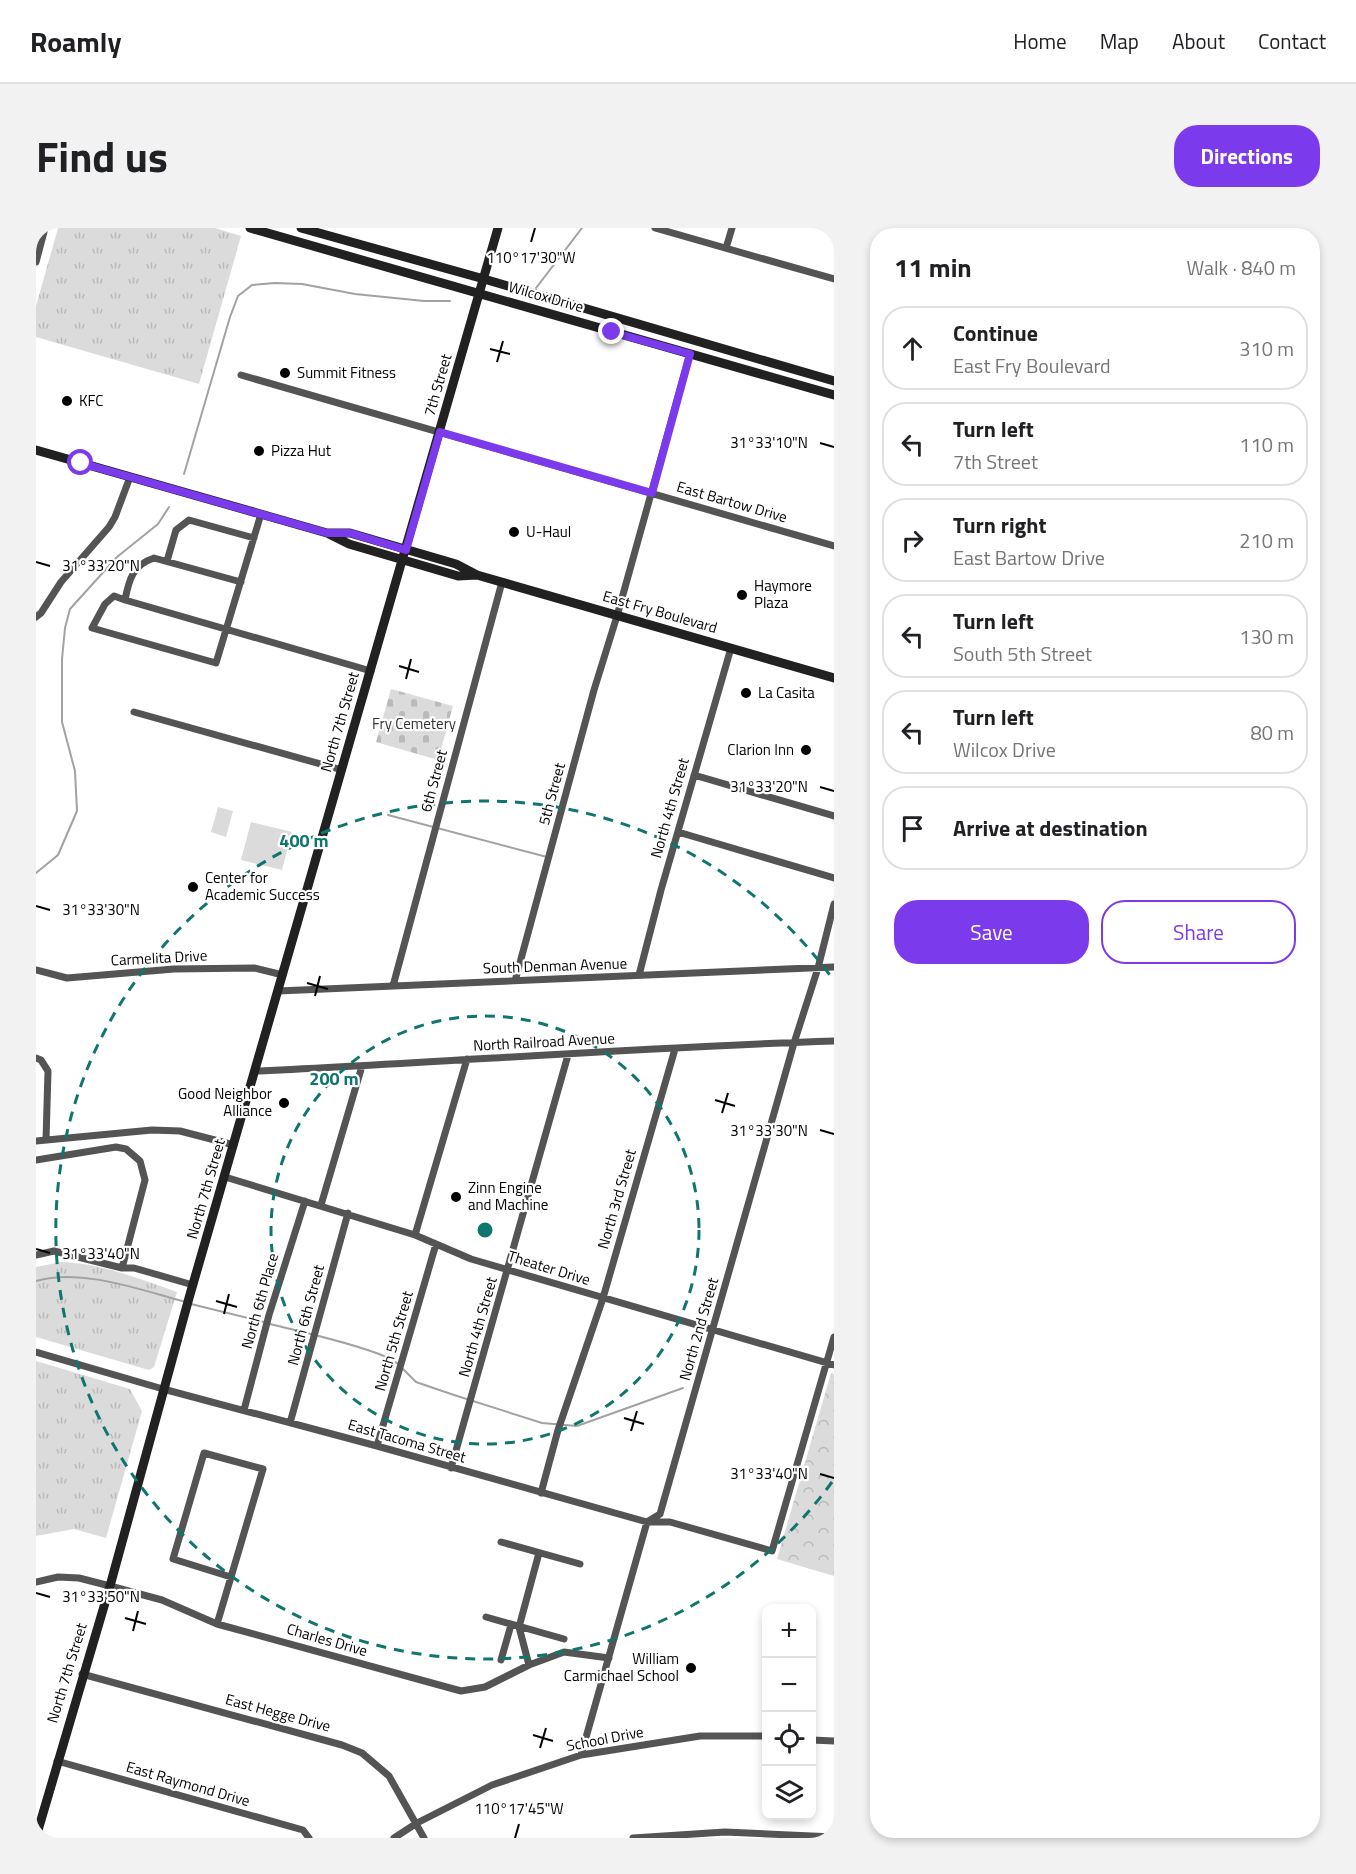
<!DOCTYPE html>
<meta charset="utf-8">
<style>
:root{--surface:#fff;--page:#f2f2f2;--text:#202124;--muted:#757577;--line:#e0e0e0;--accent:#7c3aed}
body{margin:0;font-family:"Titillium Web",sans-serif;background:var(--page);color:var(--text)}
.controls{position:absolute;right:18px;bottom:18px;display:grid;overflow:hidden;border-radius:12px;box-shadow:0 3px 9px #0003}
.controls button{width:54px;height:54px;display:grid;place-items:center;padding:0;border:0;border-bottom:2px solid var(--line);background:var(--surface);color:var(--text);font:30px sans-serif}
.stop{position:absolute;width:18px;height:18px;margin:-14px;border:4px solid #7c3aed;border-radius:50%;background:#fff}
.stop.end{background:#7c3aed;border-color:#fff;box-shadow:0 2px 6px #0008}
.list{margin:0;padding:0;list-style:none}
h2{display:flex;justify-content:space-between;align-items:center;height:78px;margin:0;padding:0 24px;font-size:26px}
h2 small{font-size:20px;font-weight:400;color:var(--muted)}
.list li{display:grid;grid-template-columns:39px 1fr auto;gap:18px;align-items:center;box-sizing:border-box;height:84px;margin:0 12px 12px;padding:0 12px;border:2px solid var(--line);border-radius:24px}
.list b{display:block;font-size:22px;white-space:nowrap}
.list p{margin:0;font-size:20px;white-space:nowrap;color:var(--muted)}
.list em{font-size:20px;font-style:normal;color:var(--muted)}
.actions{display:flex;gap:12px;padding:18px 24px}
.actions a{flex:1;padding:14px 0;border:2px solid var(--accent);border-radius:24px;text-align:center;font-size:21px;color:var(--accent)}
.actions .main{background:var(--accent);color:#fff}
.icon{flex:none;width:33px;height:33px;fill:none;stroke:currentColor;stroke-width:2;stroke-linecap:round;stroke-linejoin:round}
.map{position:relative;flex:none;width:798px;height:1610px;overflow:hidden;border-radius:24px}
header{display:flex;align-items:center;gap:36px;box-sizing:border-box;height:84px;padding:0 30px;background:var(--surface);border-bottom:2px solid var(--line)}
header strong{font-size:28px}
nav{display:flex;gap:33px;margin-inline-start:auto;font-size:21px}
.intro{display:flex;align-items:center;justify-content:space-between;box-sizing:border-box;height:144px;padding:0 36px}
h1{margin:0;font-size:42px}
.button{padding:15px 27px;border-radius:24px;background:var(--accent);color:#fff;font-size:21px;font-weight:700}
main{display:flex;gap:36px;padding:0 36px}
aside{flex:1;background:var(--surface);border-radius:24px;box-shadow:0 3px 9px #0003}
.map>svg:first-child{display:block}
.grass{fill:url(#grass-tufts)}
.cemetery{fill:url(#cemetery-stones)}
.park{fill:url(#park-crowns)}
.garden{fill:#dbdbdb}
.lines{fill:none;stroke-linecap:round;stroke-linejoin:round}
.stream{stroke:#a2a2a2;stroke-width:2}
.street{stroke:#545454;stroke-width:7}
.secondary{stroke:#212121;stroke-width:9}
.route{stroke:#7c3aed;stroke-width:8}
.ticks{fill:none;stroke:#000;stroke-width:2}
.ring{fill:none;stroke:#0f766e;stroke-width:3;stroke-dasharray:10 8}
.poi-dot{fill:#000;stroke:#fff;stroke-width:2}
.labels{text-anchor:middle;stroke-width:4.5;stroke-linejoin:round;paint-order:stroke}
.street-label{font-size:15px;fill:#000;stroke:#fff}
.poi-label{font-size:15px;fill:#000;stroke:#fff;text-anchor:start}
.park-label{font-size:15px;fill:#323232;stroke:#fff}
.ticks-label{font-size:15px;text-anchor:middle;fill:#000;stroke:#fff;stroke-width:4.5;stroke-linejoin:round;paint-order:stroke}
.centre{fill:#0f766e;stroke:#fff;stroke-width:3}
.ring-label{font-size:18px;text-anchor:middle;font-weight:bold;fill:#0f766e;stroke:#fff;stroke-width:4.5;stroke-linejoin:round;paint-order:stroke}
</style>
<header>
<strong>Roamly</strong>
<nav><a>Home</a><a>Map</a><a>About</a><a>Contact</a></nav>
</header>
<div class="intro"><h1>Find us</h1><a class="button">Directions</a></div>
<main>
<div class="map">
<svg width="798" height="1610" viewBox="0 0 798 1610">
<defs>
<pattern id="grass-tufts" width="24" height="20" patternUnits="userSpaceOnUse" patternTransform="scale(1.5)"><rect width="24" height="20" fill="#dbdbdb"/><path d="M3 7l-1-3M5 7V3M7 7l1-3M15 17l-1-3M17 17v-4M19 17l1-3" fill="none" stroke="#bababa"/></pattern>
<pattern id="cemetery-stones" width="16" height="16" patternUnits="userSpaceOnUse" patternTransform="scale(1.5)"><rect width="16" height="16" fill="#dbdbdb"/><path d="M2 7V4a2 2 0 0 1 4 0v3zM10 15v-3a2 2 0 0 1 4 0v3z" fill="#bababa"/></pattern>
<pattern id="park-crowns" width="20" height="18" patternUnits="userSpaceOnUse" patternTransform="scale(1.5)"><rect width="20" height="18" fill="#dbdbdb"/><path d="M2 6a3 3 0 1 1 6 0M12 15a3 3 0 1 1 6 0" fill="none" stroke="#bababa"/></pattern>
</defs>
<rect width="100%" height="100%" fill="#fff"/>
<!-- grass -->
<path class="grass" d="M22,0H179L205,8L163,156L0,109V78Z
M25,1034C65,1035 104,1051 141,1064L118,1139L113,1142L0,1109V1039Z
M0,1133L94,1161L106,1183L70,1310L38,1301L0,1308Z"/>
<!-- cemetery -->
<path class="cemetery" d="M355,461L417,478L402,532L340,514Z"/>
<!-- park -->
<path class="park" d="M795,1145L798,1146V1348L741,1331Z"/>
<!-- garden -->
<path class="garden" d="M182,579L197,583L190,609L175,604Z
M215,594L256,604L246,642L205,632Z"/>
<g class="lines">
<!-- stream -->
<path class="stream" d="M500,60L546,0
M148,246L194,89L202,68L216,57L239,55L266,56L319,66L388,73H414
M352,587L511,629
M0,645L22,627L41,583L39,543L26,494V431L29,400L34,381L81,329L122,296L133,279
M0,1053C47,1040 104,1062 150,1074
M155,1076L228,1094
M234,1096C258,1102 349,1122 362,1136
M366,1140L380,1154L418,1167L506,1195L541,1198L647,1160"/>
<!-- street -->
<path class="street" d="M619,0L798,51
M690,20L696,0
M0,34L9,0
M205,147L798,318
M225,286C210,336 195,385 180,435L56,400L69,376L78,368L89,372L335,443
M131,333L140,302L153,292L218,310
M89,372C93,351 97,337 118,330L205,354
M0,389L5,385L25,354L73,299L79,289L94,249
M98,484L306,542
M658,547L798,588
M642,604L798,650
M0,742L31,750L138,741L218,740L247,747
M603,747L625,662L695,420
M479,753L558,462L581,388L654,126
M357,758L466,354
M242,763L798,739
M0,830L5,832L12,843L10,912
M219,842L224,843C415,834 606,819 798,813
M0,913L116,902L144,903L198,917
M0,932L80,919L90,921L104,933L109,952L86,1040
M189,949L379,1007L435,1031L798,1137
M285,977L326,838
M379,1007L431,831
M0,1027L18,1023L86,1040H98L157,1057
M0,1124L127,1161L341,1218L611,1294H634L736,1323L798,1109
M208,1182L233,1087L269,973
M254,1195L312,985
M341,1218L400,1016
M168,1225L227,1241L195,1349L137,1331Z
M415,1240L532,827
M505,1265L522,1202L567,1070L639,821
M465,1314L544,1336
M0,1354L22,1349L43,1350L74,1358L126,1372L181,1396L425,1463L449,1459L493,1437L528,1424L573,1430
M450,1389L528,1411
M181,1396L195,1349
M465,1432L475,1397
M493,1437L483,1399L503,1325
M46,1446L306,1517L326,1525L353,1548L388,1610
M776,1512L798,1513
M545,1527L611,1294L624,1286L758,815L782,740L798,676
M21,1533L267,1602L273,1610
M358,1610L381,1595L456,1557L545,1527L664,1508H730
M597,1610L689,1604L798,1609"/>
<!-- secondary -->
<path class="secondary" d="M214,0L798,167
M265,0L448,51L798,153
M0,222L291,305L313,316L422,348L441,347
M291,305H314L420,336L441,347L798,450
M0,1609L74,1358L153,1070L462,0"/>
</g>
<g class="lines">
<!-- route -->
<path class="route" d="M45,235L291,305H314L370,322L404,204L616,265L654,126L576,104"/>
</g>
<!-- ticks -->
<path class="ticks" d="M495,14L499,0M454,121L474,126M461,134L467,113M784,215L798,219M0,334L14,338M363,438L383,444M370,451L375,431M784,559L798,563M0,678L14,682M271,755L292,761M279,768L284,748M679,872L699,878M686,885L692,865M784,902L798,906M0,1021L14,1025M180,1073L201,1079M188,1086L193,1066M588,1190L608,1196M595,1203L601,1183M784,1246L798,1250M0,1365L14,1369M89,1390L110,1396M97,1403L102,1383M497,1507L517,1513M504,1520L510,1500M479,1610L483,1596"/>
<!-- distance rings -->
<g class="ring">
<circle cx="449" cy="1002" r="214"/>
<path d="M796 1254A429 429 0 1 1 796 750"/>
</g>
<!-- markers -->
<g class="poi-dot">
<circle cx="249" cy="145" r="6"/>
<circle cx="31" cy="173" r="6"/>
<circle cx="223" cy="223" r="6"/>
<circle cx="478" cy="304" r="6"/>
<circle cx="706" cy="367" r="6"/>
<circle cx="710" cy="465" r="6"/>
<circle cx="770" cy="522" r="6"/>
<circle cx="157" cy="659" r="6"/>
<circle cx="248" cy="875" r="6"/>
<circle cx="420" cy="969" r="6"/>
<circle cx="655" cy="1440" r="6"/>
</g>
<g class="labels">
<!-- street labels -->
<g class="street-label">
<text transform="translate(510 69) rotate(16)" y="5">Wilcox Drive</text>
<text transform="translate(402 157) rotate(-74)" y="5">7th Street</text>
<text transform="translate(696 274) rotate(16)" y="5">East Bartow Drive</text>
<text transform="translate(624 384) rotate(16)" y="5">East Fry Boulevard</text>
<text transform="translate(304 494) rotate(-74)" y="5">North 7th Street</text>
<text transform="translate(398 553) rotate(-75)" y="5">6th Street</text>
<text transform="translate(516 566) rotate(-75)" y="5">5th Street</text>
<text transform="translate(634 580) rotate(-74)" y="5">North 4th Street</text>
<text transform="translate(123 730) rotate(-3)" y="5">Carmelita Drive</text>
<text transform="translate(519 738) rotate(-2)" y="5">South Denman Avenue</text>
<text transform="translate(508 814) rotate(-3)" y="5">North Railroad Avenue</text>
<text transform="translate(170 961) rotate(-74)" y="5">North 7th Street</text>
<text transform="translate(581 971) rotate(-74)" y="5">North 3rd Street</text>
<text transform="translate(513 1040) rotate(17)" y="5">Theater Drive</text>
<text transform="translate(224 1073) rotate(-74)" y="5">North 6th Place</text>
<text transform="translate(270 1087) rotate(-75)" y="5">North 6th Street</text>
<text transform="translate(442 1099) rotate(-74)" y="5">North 4th Street</text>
<text transform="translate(663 1101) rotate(-74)" y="5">North 2nd Street</text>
<text transform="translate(358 1113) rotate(-74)" y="5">North 5th Street</text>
<text transform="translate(371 1213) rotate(16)" y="5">East Tacoma Street</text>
<text transform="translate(291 1412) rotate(16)" y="5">Charles Drive</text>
<text transform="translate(31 1445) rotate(-73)" y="5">North 7th Street</text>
<text transform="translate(242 1485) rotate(15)" y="5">East Hegge Drive</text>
<text transform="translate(569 1511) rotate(-11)" y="5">School Drive</text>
<text transform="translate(152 1556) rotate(16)" y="5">East Raymond Drive</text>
</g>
<!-- poi labels -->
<g class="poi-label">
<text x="261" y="150">Summit Fitness</text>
<text x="43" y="178">KFC</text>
<text x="235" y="228">Pizza Hut</text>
<text x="490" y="309">U-Haul</text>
<text x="718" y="363">Haymore<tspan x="718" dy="17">Plaza</tspan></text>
<text x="722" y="470">La Casita</text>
<text x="758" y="527" text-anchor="end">Clarion Inn</text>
<text x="169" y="655">Center for<tspan x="169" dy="17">Academic Success</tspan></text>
<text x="236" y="871" text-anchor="end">Good Neighbor<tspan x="236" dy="17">Alliance</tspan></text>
<text x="432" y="965">Zinn Engine<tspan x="432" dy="17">and Machine</tspan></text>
<text x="643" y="1436" text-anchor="end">William<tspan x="643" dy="17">Carmichael School</tspan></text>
</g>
<!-- park labels -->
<g class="park-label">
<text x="378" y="501">Fry Cemetery</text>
</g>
</g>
<g class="ticks-label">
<text x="495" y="35">110°17'30"W</text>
<text x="733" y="220">31°33'10"N</text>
<text x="65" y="343">31°33'20"N</text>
<text x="733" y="564">31°33'20"N</text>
<text x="65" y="687">31°33'30"N</text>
<text x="733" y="908">31°33'30"N</text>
<text x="65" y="1031">31°33'40"N</text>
<text x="733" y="1251">31°33'40"N</text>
<text x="65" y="1374">31°33'50"N</text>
<text x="483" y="1586">110°17'45"W</text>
</g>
<circle cx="449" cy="1002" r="9" class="centre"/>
<g class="ring-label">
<text x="268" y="619">400 m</text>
<text x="298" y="857">200 m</text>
</g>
</svg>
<div class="controls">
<button>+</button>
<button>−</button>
<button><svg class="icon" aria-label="locate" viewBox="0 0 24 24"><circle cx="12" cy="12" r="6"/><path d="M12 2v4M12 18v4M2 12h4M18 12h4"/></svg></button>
<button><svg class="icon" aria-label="layers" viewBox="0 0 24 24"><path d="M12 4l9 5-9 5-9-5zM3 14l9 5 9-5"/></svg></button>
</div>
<div class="stop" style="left:45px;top:235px"></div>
<div class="stop end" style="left:576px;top:104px"></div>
</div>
<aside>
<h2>11 min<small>Walk · 840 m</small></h2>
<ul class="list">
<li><svg class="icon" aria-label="ahead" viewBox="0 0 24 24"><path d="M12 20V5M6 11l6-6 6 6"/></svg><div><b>Continue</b><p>East Fry Boulevard</p></div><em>310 m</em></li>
<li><svg class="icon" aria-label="left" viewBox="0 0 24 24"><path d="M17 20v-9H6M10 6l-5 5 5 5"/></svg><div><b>Turn left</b><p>7th Street</p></div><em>110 m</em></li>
<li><svg class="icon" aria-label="right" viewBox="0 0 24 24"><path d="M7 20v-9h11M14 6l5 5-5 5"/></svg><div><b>Turn right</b><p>East Bartow Drive</p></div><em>210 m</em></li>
<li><svg class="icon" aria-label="left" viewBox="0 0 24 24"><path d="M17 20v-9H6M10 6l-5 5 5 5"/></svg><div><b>Turn left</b><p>South 5th Street</p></div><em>130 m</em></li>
<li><svg class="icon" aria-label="left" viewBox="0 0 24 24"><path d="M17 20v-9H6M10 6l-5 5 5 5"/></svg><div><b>Turn left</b><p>Wilcox Drive</p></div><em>80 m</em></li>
<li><svg class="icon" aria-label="arrive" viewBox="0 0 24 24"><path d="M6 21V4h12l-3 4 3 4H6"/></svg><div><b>Arrive at destination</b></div></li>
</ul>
<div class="actions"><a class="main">Save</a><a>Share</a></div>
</aside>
</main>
